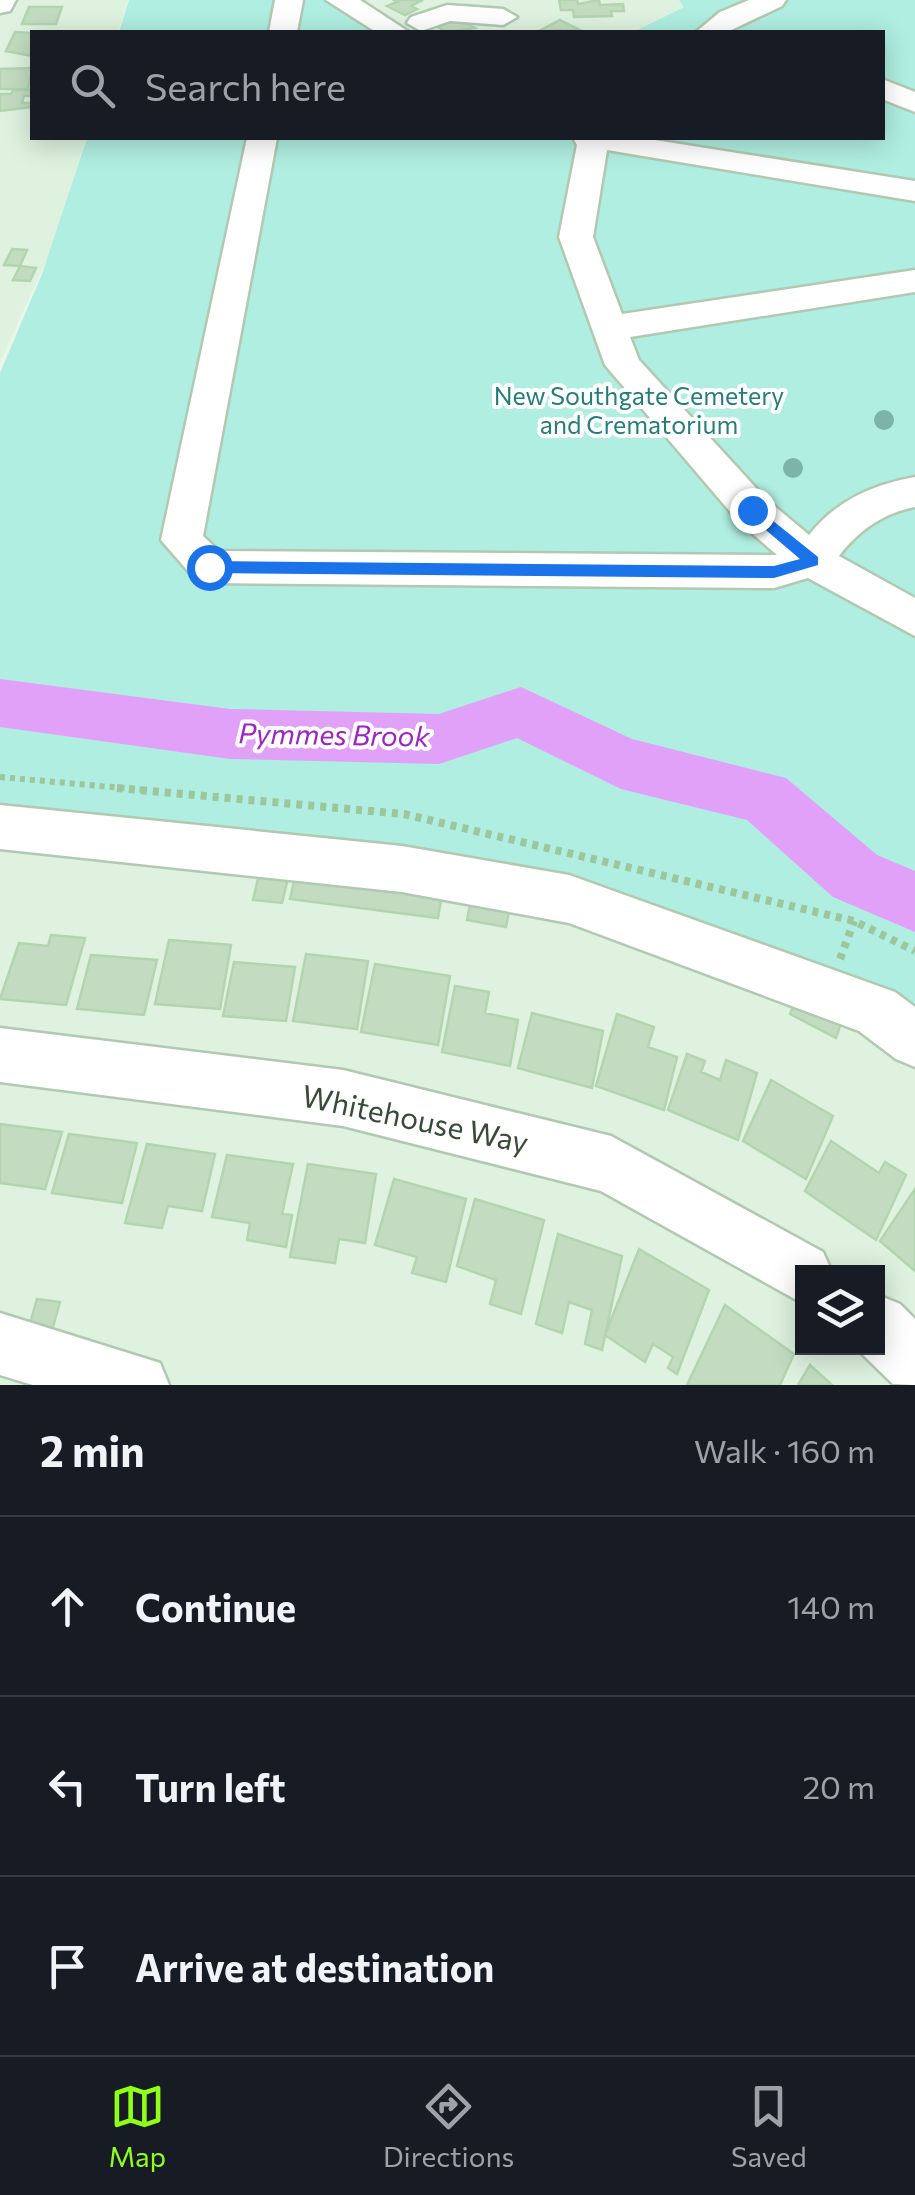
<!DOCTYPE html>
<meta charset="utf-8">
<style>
:root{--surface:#171b24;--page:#242831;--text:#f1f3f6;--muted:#9ea1a6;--line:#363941;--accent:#8fff18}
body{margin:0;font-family:Commissioner,sans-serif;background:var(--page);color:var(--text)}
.controls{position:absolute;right:30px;bottom:30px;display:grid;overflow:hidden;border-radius:0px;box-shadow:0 5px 25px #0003}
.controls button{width:90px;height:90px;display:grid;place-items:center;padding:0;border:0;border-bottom:2px solid var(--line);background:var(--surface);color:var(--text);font:50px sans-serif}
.stop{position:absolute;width:30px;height:30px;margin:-22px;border:8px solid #1a73e8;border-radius:50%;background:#fff}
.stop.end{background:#1a73e8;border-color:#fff;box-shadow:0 2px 10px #0008}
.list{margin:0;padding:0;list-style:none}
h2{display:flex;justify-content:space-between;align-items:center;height:130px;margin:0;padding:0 40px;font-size:42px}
h2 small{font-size:32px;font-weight:400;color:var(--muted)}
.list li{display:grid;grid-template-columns:65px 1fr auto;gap:30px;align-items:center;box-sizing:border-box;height:180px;padding:0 40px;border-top:2px solid var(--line)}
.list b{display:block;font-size:38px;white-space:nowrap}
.list em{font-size:32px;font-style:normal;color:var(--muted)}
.icon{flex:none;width:55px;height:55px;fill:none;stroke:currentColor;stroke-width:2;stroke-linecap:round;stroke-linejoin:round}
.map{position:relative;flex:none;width:915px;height:1385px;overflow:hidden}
.search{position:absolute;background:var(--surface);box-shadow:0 5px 25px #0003;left:30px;right:30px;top:30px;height:110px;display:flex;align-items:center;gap:25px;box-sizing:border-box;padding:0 35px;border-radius:0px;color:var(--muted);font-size:38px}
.sheet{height:670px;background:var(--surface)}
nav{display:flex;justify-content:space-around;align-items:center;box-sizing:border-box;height:140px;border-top:2px solid var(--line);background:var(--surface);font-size:28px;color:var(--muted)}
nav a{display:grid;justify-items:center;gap:5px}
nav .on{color:var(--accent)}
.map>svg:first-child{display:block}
.residential{fill:#def2df;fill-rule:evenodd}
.green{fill:#afeee0}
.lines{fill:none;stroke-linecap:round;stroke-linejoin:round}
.river{fill:#e2a1f8;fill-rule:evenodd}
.building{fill:#c3dcc1;stroke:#b2d5b0;stroke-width:2.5}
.minor-casing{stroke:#b1c9b1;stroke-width:5}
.path-far1{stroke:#9cc69b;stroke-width:6;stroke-dasharray:5 5;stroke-linecap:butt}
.path{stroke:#9cc69b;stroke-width:8;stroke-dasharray:6 6;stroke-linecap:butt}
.minor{fill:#fff;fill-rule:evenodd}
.tree{fill:#7cb4ac}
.route{fill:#1a73e8}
.labels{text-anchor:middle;stroke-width:8;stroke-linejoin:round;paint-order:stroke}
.park-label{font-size:25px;fill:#227e7a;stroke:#fff}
.water-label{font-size:28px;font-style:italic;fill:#9d23c4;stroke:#fff}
.near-street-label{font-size:30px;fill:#384b37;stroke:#fff}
</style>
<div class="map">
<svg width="915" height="1385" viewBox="0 0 915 1385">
<rect width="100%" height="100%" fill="#eaf6ea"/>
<!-- residential -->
<path class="residential" d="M0,0H128L118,32H32V138H86L49,255L0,362Z
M349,0H679L685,6L632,32H403Z
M0,819L410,849L915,1029V1385H0ZM802,1272H878V1348H802Z"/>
<!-- green -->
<path class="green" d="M129,0H349L403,32H119Z
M679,0H915V1029L570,889L0,819V373L42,274L87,138H882V32H633L684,7Z"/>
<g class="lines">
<!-- river -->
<path class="river" d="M0,679L230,709L439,714L521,687L632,739L786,778L877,855L915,871V932L833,897L747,820L621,789L517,738L439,764L230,759L0,727Z"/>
</g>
<!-- building -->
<path class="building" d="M394,0H423L411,6L417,9L405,15L387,6L397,2Z
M559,0H577L578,4L599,0L600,5L623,4L624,11H611L612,16L574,17L573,10H561Z
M29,7H62L56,24H22Z
M453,16L475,28L447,32L434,25Z
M560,20L578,29L537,32Z
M15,32L32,33V56L6,51Z
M32,68L28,89H0V69Z
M13,90H32V96H24L22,103H32V107L0,111V94H11Z
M12,249L27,250L20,266L4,265Z
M20,266L36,268L30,281L13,280Z
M261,866L290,870L282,903L253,900Z
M297,869L443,888L438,918L290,899Z
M473,890L512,897L506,927L467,920Z
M51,935L85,938L66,1005L0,999L19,943L48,946Z
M169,940L231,945L220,1009L155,1004Z
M306,954L368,961L357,1029L293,1021Z
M91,955L157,960L144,1015L77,1009Z
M234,962L295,967L286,1021L223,1016Z
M375,964L450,976L438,1045L361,1032Z
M455,986L489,992L485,1013L518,1020L510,1066L442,1052Z
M799,992L844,1015L836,1038L790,1014Z
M532,1013L603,1031L592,1088L518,1068Z
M617,1014L654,1027L648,1047L677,1057L664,1110L596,1086Z
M687,1054L705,1061L701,1072L720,1080L726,1060L757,1073L738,1140L668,1110Z
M771,1080L833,1116L806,1179L743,1141Z
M0,1124L62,1132L45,1189L0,1183Z
M69,1134L137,1143L122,1203L52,1193Z
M831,1141L879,1173L885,1162L906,1175L876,1240L805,1191Z
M147,1144L215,1154L202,1211L168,1206L162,1228L125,1223Z
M227,1155L293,1164L282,1214L292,1215L286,1247L247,1240L250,1223L212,1217Z
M308,1164L376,1174L365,1243L339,1239L335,1263L290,1257Z
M394,1179L466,1199L446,1282L412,1273L417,1257L375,1245Z
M915,1189V1271L880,1241Z
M475,1199L544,1220L521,1314L490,1304L496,1280L457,1266Z
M558,1234L622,1256L602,1350L585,1344L592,1310L569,1302L562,1333L536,1324Z
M639,1249L709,1290L677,1374L668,1368L673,1357L653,1344L645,1362L605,1335Z
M37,1299L60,1302L50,1337L27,1334Z
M725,1305L794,1354L780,1385H687Z
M810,1365L832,1385H798Z"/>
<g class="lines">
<!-- minor casing -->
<g class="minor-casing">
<path id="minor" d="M0,0H16L10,11L0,13Z
M275,0H303L297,32H269Z
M326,0H360L409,32H376Z
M749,0H786L782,6L727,32H696L720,12Z
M447,5L503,9L517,17L503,25L450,21L421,31L407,23L411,17Z
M882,79L915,92V112L882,99Z
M247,138H277L203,536L219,551L777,555L738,521L605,365L559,237L577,145L573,138H642L915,181V201L607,150L593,237L622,314L915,270V292L630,337L639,360L766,499L809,535C837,500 872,485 915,477V507C883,513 858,531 839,556L915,598V636L808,578L774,588L209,583L194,578L161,540Z
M0,805L402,846L569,875L895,992L915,1007V1067L896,1059L859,1031L569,923L402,892L0,849Z
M0,1028L343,1070L611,1136L823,1252L832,1272H802V1303L601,1191L343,1126L0,1082Z
M878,1295L900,1304L915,1319V1385L893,1384L856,1348H878Z
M0,1313L160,1363L169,1385H33L0,1375Z"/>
</g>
<!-- path-far1 -->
<path class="path-far1" d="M0,777L145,790"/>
<!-- path -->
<path class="path" d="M117,788L404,814L854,921L915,951
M840,959L854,921"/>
<!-- minor -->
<use href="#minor" class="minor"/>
</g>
<!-- trees -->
<g class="tree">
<circle cx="884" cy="420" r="10"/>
<circle cx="793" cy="468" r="10"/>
</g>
<!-- route -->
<path class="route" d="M752,504L818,557V565L774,578L209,573L201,567L209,561L774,566L800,559L747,514V506Z"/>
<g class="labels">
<!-- park labels -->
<g class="park-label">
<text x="639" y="405">New Southgate Cemetery<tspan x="639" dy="29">and Crematorium</tspan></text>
</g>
<!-- water labels -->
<g class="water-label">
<text transform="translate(334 735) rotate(1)" y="10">Pymmes Brook</text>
</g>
<!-- near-street labels -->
<g class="near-street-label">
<text transform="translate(415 1120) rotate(12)" y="10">Whitehouse Way</text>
</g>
</g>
</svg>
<div class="controls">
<button><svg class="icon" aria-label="layers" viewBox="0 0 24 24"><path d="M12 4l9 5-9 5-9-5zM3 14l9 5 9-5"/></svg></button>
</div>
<div class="stop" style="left:209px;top:567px"></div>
<div class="stop end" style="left:752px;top:510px"></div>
<div class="search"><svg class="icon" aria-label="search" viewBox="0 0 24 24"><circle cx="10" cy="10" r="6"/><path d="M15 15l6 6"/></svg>Search here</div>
</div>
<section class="sheet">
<h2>2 min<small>Walk · 160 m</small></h2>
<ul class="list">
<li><svg class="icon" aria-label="ahead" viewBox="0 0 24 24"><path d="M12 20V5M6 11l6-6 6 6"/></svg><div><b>Continue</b></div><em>140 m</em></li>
<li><svg class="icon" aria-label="left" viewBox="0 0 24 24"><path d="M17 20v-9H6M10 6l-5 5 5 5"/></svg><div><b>Turn left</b></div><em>20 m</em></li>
<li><svg class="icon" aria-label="arrive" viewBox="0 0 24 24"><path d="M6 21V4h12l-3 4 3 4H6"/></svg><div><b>Arrive at destination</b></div></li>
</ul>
</section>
<nav>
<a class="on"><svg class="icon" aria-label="map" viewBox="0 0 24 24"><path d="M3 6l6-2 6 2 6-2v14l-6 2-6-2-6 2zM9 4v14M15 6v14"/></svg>Map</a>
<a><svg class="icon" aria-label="directions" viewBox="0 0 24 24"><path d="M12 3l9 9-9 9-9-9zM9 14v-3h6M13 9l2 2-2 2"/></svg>Directions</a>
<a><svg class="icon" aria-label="saved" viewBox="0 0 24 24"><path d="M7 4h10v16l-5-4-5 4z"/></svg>Saved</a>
</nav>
